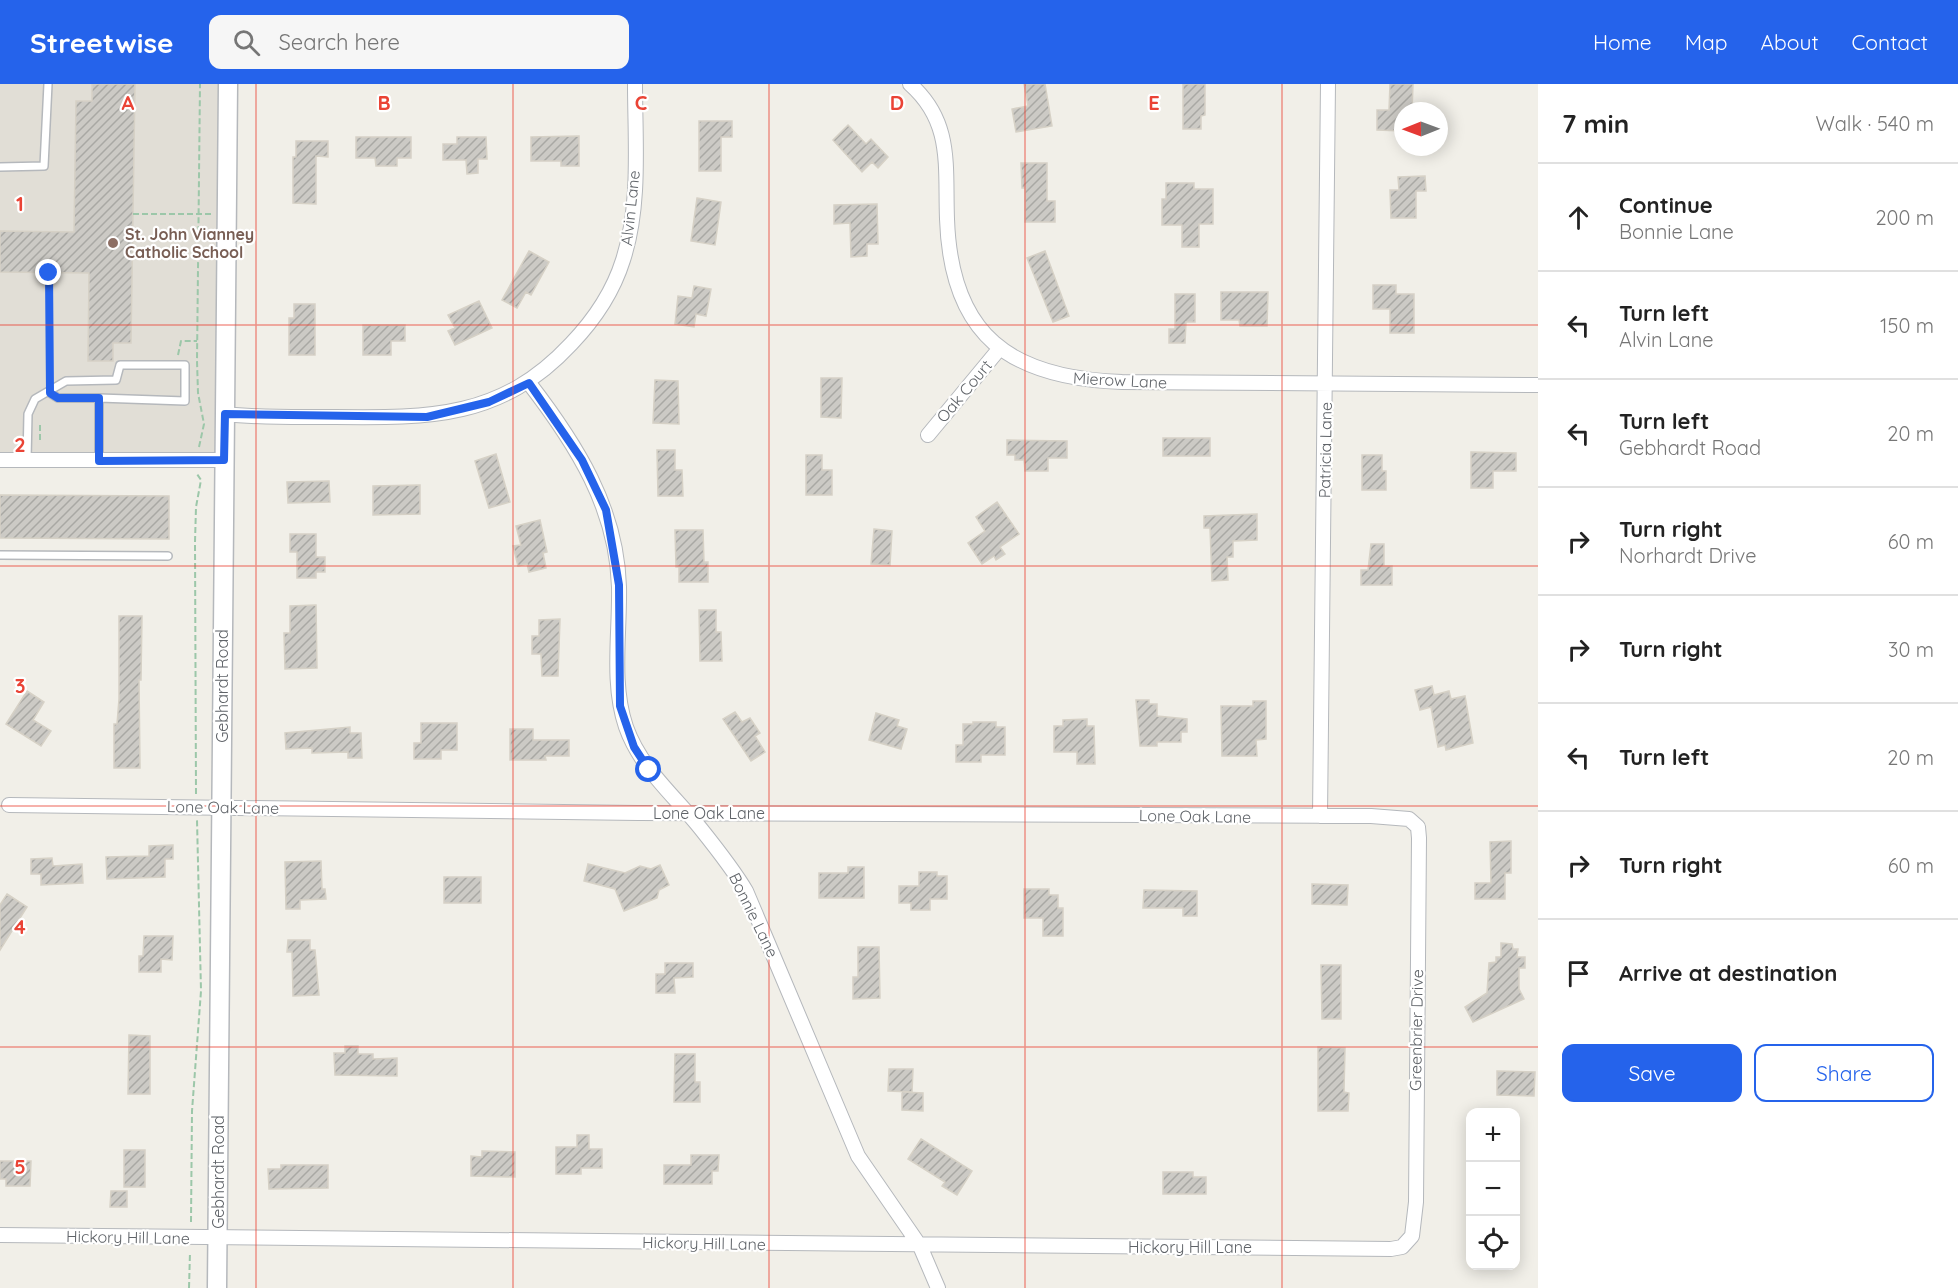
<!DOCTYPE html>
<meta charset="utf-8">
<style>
:root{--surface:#fff;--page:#f6f6f6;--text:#222;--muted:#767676;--line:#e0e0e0;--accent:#2563eb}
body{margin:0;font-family:Quicksand,sans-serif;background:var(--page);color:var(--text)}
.controls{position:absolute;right:18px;bottom:18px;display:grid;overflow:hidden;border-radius:12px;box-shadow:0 3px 15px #0003}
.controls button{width:54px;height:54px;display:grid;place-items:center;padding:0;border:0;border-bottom:2px solid var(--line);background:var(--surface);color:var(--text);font:30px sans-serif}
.compass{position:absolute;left:1394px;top:18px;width:54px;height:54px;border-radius:50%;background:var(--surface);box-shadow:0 3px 15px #0003;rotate:269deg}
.stop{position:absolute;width:18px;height:18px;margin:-14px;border:4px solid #2563eb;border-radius:50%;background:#fff}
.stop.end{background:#2563eb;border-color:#fff;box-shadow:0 2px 6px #0008}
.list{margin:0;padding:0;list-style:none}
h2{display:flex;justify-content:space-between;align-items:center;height:78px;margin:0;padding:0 24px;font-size:26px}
h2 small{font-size:20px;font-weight:400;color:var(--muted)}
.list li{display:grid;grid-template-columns:39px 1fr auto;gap:18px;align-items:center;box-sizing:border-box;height:108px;padding:0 24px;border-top:2px solid var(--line)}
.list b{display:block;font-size:22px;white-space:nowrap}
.list p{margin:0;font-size:20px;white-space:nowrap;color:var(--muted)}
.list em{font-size:20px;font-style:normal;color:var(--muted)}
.actions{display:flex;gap:12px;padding:18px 24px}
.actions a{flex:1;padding:14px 0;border:2px solid var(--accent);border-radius:12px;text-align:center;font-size:21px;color:var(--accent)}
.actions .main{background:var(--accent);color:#fff}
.icon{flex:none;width:33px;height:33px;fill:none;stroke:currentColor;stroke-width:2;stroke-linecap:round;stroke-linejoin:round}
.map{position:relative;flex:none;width:1538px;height:1204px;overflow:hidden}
header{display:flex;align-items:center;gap:36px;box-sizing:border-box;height:84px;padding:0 30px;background:var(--accent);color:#fff}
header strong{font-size:28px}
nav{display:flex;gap:33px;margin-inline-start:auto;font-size:21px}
.search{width:420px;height:54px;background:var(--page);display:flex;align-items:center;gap:15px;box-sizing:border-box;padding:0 21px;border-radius:12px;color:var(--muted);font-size:22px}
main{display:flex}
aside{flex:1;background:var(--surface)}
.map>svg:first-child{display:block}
.education{fill:#e1ded6}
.building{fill:url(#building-hatch);stroke:#d6d1c6;stroke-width:1.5}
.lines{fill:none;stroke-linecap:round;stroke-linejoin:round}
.service-casing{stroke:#b5b8bc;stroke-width:10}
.minor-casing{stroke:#b5b8bc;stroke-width:16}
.tertiary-casing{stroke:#b5b8bc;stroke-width:21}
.path{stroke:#9cc7a9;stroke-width:2;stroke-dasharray:6 3;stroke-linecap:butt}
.service{stroke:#fff;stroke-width:7}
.minor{stroke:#fff;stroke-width:14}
.tertiary{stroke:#fff;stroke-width:18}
.route{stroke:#2563eb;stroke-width:8}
.grid{fill:none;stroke:#ea4335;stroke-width:1.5;stroke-opacity:0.55}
.education-dot{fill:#8d6e63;stroke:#fff;stroke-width:2}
.labels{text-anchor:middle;stroke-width:4.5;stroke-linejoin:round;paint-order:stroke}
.street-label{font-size:16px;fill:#5f6368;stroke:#fff}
.education-label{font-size:16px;font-weight:bold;fill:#785e54;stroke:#fff;text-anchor:start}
.grid-label{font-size:20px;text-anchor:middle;font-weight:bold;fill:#ea4335;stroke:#fff;stroke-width:4.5;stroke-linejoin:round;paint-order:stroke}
</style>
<header>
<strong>Streetwise</strong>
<div class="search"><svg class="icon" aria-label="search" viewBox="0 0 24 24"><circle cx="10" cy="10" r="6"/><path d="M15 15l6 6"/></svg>Search here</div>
<nav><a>Home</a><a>Map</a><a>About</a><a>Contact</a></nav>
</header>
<main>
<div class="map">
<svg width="1538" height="1204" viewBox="0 0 1538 1204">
<defs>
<pattern id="building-hatch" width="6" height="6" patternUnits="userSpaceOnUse" patternTransform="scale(1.5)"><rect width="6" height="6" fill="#cccac5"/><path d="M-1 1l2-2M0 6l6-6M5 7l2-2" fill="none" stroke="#a9a8a4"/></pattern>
</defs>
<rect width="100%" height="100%" fill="#f1efe8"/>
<!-- education -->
<path class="education" d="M0,0H229L224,376H0Z"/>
<!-- building -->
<path class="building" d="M92,0H135L131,259H113V277H88L89,189L0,188V147L74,148L76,17H92Z
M1024,0H1045L1052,42L1016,48L1012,25L1028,22Z
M1183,0H1205V31L1201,32V45H1183Z
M1390,0H1413L1412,27H1403V47L1377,46V26H1389Z
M699,37H732V53H721V87H699Z
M848,41L866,60L871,55L888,73L878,84L872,78L862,88L833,56Z
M579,52V82H561V77H531V53Z
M356,53H411V74H397V82H376L375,74H356Z
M457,53H486L487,75H478V89L467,90L466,76H443V60H457Z
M296,57H328V73L316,72V120L293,119V73H296Z
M1021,79H1047V117H1055V138H1025V104H1022Z
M1425,92L1426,107H1416V134H1391L1390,106H1399L1398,93Z
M1166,99H1194V105H1213V140H1199V163H1182V141H1162V115H1166Z
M697,114L721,118L715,161L691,157Z
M877,120L878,160H867V172L851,173L850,139L834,140V121Z
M529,167L549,178L531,211L526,208L517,224L502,216Z
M1045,167L1069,232L1053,238L1027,174Z
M1373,201H1396V210H1414V249H1390V225H1373Z
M694,202L711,205L706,232L696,230L694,243L675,240L678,212L692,214Z
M1221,208H1268L1267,242H1240L1239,236H1221Z
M1175,210H1195V238H1186L1185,259H1169V245H1175Z
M479,217L492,244L455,261L448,247L455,244L448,231Z
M294,220H315V271H289V234H294Z
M363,241H405V257H391V271H363Z
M821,294H842L841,334L821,333Z
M655,296L678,297L679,340L653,339Z
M1163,354H1210V372H1163Z
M1007,356L1067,357V374H1048V387H1025L1024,376H1015V371H1007Z
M657,366H675V386H682L683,412H658Z
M1471,368L1516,369V387H1493V404H1471Z
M496,370L510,418L489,424L475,377Z
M806,371H822V386H832V411H806Z
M1362,371H1382V387H1386V406H1362Z
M329,397L330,418L288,419L287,398Z
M420,401V430L373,431V402Z
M0,411L169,412V455L0,454Z
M997,418L1019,450L1000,463L1005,470L996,476L994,472L982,480L968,459L985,447L976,433Z
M1257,430V456L1233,457V473H1227L1228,496L1212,497L1210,444H1204V432Z
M540,436L547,468L543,469L546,484L529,488L527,480L518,482L513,462L521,461L516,442Z
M874,445L892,447L890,481L871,480Z
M675,446H703L704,478H708V498H679V483H676Z
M290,450H316V473H325V488H316V494H297V468H290Z
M1371,460H1384V482H1392V501H1361V486H1368Z
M316,521L317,584L285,585L284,549H290V522Z
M699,526H716V548H721L722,577H700Z
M119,532H142L141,596H139L140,684H114V640H117L119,615Z
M560,535L558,592H542L541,570H532V552H539V536Z
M1432,602L1434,611L1449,607L1451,615L1465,612L1473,659L1446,666L1445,661L1438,663L1431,623L1420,626L1415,606Z
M27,607L44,618L33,636L51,647L41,662L6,640Z
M1136,616H1149V620H1157V632L1187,635V648H1181V658H1157V662H1140Z
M1253,617H1266V655L1256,656L1257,672H1222L1221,622H1253Z
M735,628L742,638L750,634L760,649L755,652L765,668L751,677L723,635Z
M876,629L899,636L897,642L907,645L901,665L869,656Z
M1087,635V642H1094L1095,680H1077V668H1054V642H1063V636Z
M973,638H996V643H1005V671H981V678H956V661H963V640H973Z
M421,639H457V666H441V675H414V659H421Z
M350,643V649H361L362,674H348V668L312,669V664L286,665L285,649Z
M510,645H533V656H569V672H545L546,676H510Z
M1511,757V789H1505V815H1475V799H1491L1490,758Z
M173,761V775H165V793L107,795L106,773L149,772V762Z
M52,774L53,782L82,780L83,799L41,801V790H31V775Z
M321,777L322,805H325L326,815L300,816V825H286L285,778Z
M588,780L625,789L640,782L651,785L660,781L669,801L659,806L657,814L624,827L615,805L584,797Z
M848,783H864V814H819V789H848Z
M919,788H937V792H947V815H930V826H911V819H899V802H919Z
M444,793H481V819H444Z
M1312,800L1348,801L1347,821L1312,820Z
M1024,805H1049V811H1058V824H1063V852H1043V834H1024Z
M1144,806L1197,807V832H1183V824H1143Z
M7,810L27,823L0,866V821Z
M144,852H173L172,876L161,875V888H139V872H143Z
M288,856H310V866H315L319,911L293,912L292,868H287Z
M1501,859L1512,860L1513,865H1518L1517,873H1525V884H1519V905L1524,915L1473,938L1465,923L1487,909L1489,879L1496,878V873H1501Z
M858,863H879L880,914L853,915V893H858Z
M665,879H693V893L674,894L675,909H656V890H665Z
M1321,881H1341V935H1322Z
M129,951L150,952V1010H128Z
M345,962H358V970H373V975L397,974V992L335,991L334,969H345Z
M1318,963L1345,964L1344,1008L1349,1009L1348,1027H1318Z
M675,970H695V998H700V1018H674Z
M889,985H913L912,1008L888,1007Z
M1497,987L1535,988L1534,1012L1497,1011Z
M902,1008L923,1009V1027L902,1026Z
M577,1051H589V1065H602V1084H581V1090H556V1063H577Z
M921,1055L972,1087L957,1111L942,1102L945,1098L908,1075Z
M124,1066H145V1103H124Z
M482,1067L515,1068V1093L471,1092V1072L482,1073Z
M691,1071H719L718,1087H712V1100H664V1081H691Z
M0,1077H31L30,1102H6V1095H0Z
M281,1081H328V1104L269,1105L268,1085H281Z
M1163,1088H1193V1093H1206V1110H1163Z
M111,1107H127V1123H110Z"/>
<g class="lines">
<!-- service casing -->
<g class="service-casing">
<path id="service" d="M0,83L44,82L48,0
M50,309L58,314H99
M27,376L28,330L35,315L66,297L116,296L120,281H185V317L99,314V377
M0,471L168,472"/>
</g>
<!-- minor casing -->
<g class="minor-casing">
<path id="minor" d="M910,0C953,38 945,82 947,135C951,252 1010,294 1122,298L1538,301
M529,299C576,360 617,424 619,503C620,549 611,599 626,643C641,685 674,711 701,745C717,765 733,785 746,807L858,1072L920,1162L938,1204
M225,330C261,334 298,333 334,333C430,334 501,335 571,260C594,236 613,208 623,176C641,121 635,57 635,0
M928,351L1000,264
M0,376H224
M1320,732L1328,0
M0,1151L1391,1165L1402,1163L1412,1152L1416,1118L1419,754L1418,743L1409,735L1371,732L638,729L9,721"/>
</g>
<!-- tertiary casing -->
<g class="tertiary-casing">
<path id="tertiary" d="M217,1204L228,0"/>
</g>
<!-- path -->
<path class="path" d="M133,130H212
M49,189V294
M178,271L181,257H197
M40,341V358
M199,363L204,340L198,309L197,277L200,0
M196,710L195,458L196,423L201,396L197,390
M191,1138L192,1027L201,907L197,736
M189,1204L190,1168"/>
<!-- service -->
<use href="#service" class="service"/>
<!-- minor -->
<use href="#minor" class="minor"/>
<!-- tertiary -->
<use href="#tertiary" class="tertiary"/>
</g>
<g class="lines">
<!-- route -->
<path class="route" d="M49,189L50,309L58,314H99V377L224,376L225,330L427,333L489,318L529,299L582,376L606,426L619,501L620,622L634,663L649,686"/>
</g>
<!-- grid -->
<path class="grid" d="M256,0V1204M513,0V1204M769,0V1204M1025,0V1204M1282,0V1204M0,241H1538M0,482H1538M0,722H1538M0,963H1538"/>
<!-- markers -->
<circle class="education-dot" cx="113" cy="159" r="6"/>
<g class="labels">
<!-- street labels -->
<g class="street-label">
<text transform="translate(630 124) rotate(-84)" y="6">Alvin Lane</text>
<text transform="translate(1120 296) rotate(3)" y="6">Mierow Lane</text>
<text transform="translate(964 307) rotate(-50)" y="6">Oak Court</text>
<text transform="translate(1325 366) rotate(-89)" y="6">Patricia Lane</text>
<text transform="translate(222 602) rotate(-90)" y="6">Gebhardt Road</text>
<text transform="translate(223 723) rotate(1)" y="6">Lone Oak Lane</text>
<text x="709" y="735">Lone Oak Lane</text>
<text transform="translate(1195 732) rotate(1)" y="6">Lone Oak Lane</text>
<text transform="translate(754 831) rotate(64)" y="6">Bonnie Lane</text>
<text transform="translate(1416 946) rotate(-89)" y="6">Greenbrier Drive</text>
<text transform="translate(218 1088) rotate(-90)" y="6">Gebhardt Road</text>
<text transform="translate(128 1153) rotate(1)" y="6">Hickory Hill Lane</text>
<text transform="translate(704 1159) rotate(1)" y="6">Hickory Hill Lane</text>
<text x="1190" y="1169">Hickory Hill Lane</text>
</g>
<!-- education labels -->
<g class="education-label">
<text x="125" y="156">St. John Vianney<tspan x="125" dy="18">Catholic School</tspan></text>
</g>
</g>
<g class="grid-label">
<text x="128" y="26">A</text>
<text x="384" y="26">B</text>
<text x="641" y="26">C</text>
<text x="897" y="26">D</text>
<text x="1154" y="26">E</text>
<text x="20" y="127">1</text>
<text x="20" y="368">2</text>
<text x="20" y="609">3</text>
<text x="20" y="850">4</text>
<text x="20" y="1090">5</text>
</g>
</svg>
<div class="controls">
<button>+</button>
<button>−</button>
<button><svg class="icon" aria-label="locate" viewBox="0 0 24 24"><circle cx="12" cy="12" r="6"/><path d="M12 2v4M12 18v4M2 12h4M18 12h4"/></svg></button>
</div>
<svg class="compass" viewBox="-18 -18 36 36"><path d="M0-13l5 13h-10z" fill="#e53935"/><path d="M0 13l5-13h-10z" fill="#767676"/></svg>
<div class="stop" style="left:649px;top:686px"></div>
<div class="stop end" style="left:49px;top:189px"></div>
</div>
<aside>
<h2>7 min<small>Walk · 540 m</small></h2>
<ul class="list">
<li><svg class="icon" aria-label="ahead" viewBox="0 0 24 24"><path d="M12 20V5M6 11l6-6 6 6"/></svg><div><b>Continue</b><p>Bonnie Lane</p></div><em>200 m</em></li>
<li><svg class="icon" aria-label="left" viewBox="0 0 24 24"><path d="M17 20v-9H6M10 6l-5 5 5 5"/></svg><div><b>Turn left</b><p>Alvin Lane</p></div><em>150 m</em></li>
<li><svg class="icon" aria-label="left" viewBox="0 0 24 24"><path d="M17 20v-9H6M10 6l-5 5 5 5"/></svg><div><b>Turn left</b><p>Gebhardt Road</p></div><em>20 m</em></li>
<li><svg class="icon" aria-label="right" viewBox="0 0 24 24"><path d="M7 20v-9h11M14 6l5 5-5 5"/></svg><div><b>Turn right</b><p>Norhardt Drive</p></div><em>60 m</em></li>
<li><svg class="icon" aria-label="right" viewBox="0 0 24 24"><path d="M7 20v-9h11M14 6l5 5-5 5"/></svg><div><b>Turn right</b></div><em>30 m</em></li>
<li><svg class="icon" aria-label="left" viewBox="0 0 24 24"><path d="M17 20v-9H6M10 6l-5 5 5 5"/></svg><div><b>Turn left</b></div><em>20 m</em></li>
<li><svg class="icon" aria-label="right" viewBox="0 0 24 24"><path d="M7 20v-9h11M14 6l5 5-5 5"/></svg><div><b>Turn right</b></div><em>60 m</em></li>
<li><svg class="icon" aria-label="arrive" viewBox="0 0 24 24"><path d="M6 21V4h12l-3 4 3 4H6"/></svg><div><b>Arrive at destination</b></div></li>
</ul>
<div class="actions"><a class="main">Save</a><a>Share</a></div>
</aside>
</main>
